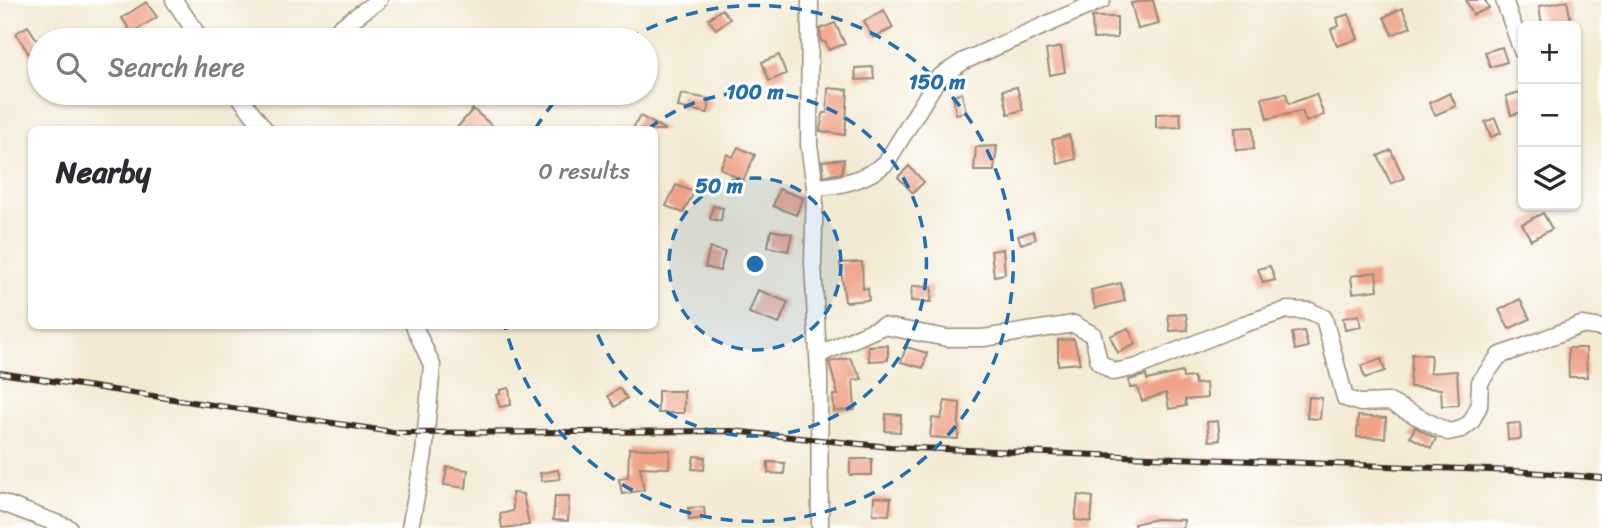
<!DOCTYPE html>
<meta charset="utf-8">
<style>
:root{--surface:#fff;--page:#f7f7f7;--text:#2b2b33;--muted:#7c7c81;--line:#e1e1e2}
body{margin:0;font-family:Sriracha,sans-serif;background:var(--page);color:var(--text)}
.controls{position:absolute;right:21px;top:21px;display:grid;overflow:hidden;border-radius:10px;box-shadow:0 2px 5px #0004}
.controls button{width:63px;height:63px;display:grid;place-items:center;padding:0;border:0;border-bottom:2px solid var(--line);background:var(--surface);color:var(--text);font:35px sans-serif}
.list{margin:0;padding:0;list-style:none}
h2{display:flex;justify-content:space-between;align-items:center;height:91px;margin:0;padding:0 28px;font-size:30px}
h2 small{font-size:23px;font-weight:400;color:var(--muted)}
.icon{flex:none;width:38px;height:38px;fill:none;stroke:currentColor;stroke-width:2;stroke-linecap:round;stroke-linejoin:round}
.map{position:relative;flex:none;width:1602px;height:528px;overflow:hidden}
.search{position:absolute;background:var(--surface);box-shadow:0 2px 5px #0004;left:28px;top:28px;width:630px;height:77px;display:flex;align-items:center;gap:18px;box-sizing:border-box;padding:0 24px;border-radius:38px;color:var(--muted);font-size:26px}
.panel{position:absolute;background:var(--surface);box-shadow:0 2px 5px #0004;left:28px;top:126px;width:630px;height:203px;border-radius:10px}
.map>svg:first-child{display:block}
.building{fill:#f0a287}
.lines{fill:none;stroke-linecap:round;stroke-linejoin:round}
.minor-casing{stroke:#978a78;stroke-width:19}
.minor{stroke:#fff;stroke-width:16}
.rail-casing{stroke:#3b2a1e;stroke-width:6}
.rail{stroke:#fff;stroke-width:3.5;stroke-dasharray:10;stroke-linecap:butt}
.ring{fill:none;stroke:#1f6fb2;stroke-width:3.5;stroke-dasharray:12 9}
.centre{fill:#1f6fb2;stroke:#fff;stroke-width:3.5}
.ring-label{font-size:21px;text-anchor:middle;font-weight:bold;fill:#1f6fb2;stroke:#fff;stroke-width:6;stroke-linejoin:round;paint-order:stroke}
</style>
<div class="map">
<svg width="1602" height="528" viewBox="0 0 1602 528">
<rect width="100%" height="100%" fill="#fff"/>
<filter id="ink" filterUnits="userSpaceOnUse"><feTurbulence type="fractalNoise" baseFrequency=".0143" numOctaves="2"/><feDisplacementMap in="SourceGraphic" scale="14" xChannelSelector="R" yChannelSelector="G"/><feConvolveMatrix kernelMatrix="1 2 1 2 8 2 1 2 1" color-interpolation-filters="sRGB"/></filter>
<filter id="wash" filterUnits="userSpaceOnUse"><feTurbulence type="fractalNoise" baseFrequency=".00686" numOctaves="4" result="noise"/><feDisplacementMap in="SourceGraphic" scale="28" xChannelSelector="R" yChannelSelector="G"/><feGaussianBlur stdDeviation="1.57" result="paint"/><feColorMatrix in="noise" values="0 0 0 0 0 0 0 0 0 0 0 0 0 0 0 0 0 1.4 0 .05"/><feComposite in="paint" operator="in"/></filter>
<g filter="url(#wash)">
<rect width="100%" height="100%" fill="#f3ead3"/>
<g id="blocks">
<!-- building -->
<path class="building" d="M1153,0L1159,24L1138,29L1131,3Z
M1466,0H1485L1489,8L1473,15Z
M1567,1L1572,26H1542L1539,6Z
M146,2L157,17L132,33L122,18Z
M1402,8L1411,27L1392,35L1384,17Z
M722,9L730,19L716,29L708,19Z
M884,10L893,28L873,38L864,21Z
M1349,14L1358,39L1337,46L1331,29L1339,26L1337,18Z
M1092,17H1117V38L1093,39Z
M835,23L845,44L829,50L825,42L821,41L820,29Z
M28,26L40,45L30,56L16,33Z
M1061,47L1065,72L1050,75L1046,50Z
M1502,47L1507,62L1490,67L1485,52Z
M779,55L786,74L769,81L762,62Z
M873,67L874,79L856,80L855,68Z
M1017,87L1023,110L1008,114L1003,90Z
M828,88L848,90L845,135L820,131L823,113H827Z
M1521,92L1523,112L1511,115L1506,96Z
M962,93L966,112L956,114L953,95Z
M1286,93L1289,104L1316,94L1324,115L1306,122L1302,111L1267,119L1262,98Z
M1450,93L1456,106L1435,115L1429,103Z
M681,94L710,99L708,113L678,107Z
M473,109L497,130H455Z
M1180,113L1181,127L1156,128V114Z
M640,116L666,130H632Z
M1495,118L1501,133L1491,137L1485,122Z
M1253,127L1254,149L1236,150L1235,128Z
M1069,135L1076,159L1058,164L1052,140Z
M997,146L994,171H974L976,147Z
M738,147L755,155L743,181L720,168L727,154L733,157Z
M1391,150L1404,178L1391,184L1378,156Z
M844,159L842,173L824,176L822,161Z
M909,166L924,182L913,193L898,177Z
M676,185L694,192L683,213L666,206Z
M779,189L803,198L796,215L773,206Z
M713,206L723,208L721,221L710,219Z
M1543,213L1552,229L1531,240L1522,224Z
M771,230L792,234L788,251L768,247Z
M1033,231L1036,239L1021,244L1018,236Z
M710,248L725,252L720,271L705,267Z
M1003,249L1005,274L994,276L991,251Z
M862,262L863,289L868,288L869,300L845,302L840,263Z
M1270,266L1275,280L1263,283L1258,269Z
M1376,272L1378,290L1353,293L1351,276Z
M1121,283L1125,301L1095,308L1091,290Z
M912,286L932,287L931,302L911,301Z
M758,290L788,302L779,324L749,313Z
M1520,299L1530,319L1509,329L1499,310Z
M1186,314L1188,330L1170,331L1168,315Z
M1359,315L1361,327L1345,330L1343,318Z
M1128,328L1136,344L1118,353L1110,336Z
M1304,331L1308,347L1295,350L1292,333Z
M1074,339L1080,363L1058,365V340Z
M888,345V360L869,361L868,346Z
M906,347L927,353L923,368L901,362Z
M1568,348H1586L1587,377H1569Z
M1412,354L1431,355L1430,373L1457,371L1459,405L1442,406L1441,389L1410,387Z
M850,358L862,379L853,380L855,410L834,411L833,395H838L829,362Z
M1381,359L1385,371L1365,378L1361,366Z
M1182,372L1183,378L1194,377L1195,384L1206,383L1207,398L1185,400L1186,406L1169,409L1166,393L1142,401L1137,387L1130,388L1129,380L1146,375L1147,380Z
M509,388L511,405L500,407L496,395L500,394V390Z
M619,388L627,398L615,407L608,396Z
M658,391H684V413H658Z
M1309,397L1322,398L1320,419L1307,418Z
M945,401L960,403L958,439L930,437L932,418L941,419Z
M886,414L901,415L900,432L885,431Z
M1358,416L1386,418L1385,438L1357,437Z
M1218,421L1220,440L1209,441L1207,422Z
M1520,423L1521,439L1508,440L1507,424Z
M1415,427L1436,439L1431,448L1410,437Z
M629,448L670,450L669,468L640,467L644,490L622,494L619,479L628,477Z
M694,456L705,457L704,470L692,469Z
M850,459H872V475H850Z
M768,462L785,463L784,474L768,473Z
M447,467L468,470L466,488L444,485Z
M558,470L560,479L542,481L540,473Z
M512,493L523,494L529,525L502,528L500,514L513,511Z
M1078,495L1093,497L1091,522L1075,520Z
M555,496H569L568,521L553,520Z
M874,497L891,498L889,515L873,514Z
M704,507L705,518L689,520L688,508Z
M1156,519L1184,520L1183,528H1135L1134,524Z"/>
</g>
</g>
<g filter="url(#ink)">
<use href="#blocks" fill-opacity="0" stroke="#978a78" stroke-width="2"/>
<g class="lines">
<!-- minor casing -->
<g class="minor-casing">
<path id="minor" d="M174,0L201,40
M810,0L809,145L815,187L813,264L819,374L820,528
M1504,0L1522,51
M323,40L379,0
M237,93L265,130
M815,187C841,186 865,180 886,163L938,78L964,61L1102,0
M818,355L883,326L947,338H983L1074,324L1093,335L1099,362L1114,372L1137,367L1244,324L1287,310L1310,311L1324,318L1345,398L1360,403L1389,402L1448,432L1462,429L1471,422L1479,406L1480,382L1499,356L1581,325L1602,328
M0,502L69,528
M410,528L424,454L432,365L414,326"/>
</g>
<!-- minor -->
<use href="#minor" class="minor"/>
<!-- rail casing -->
<g class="rail-casing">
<path id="rail" d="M0,373L399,433L732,431L890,447L1515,471L1602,478"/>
</g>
<!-- rail -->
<use href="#rail" class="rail"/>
</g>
</g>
<!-- distance rings -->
<circle cx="755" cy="264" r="86" fill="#1f6fb2" fill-opacity=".12"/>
<g class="ring">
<circle cx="755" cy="264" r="86"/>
<path d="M648 129A172 172 0 1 1 594 326"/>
<path d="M535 129A258 258 0 0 1 562 93M628 39A258 258 0 1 1 505 326"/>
</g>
<circle cx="755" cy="264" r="10" class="centre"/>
<g class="ring-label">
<text x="937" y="89">150 m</text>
<text x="755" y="99">100 m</text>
<text x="719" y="193">50 m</text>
</g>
</svg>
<div class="controls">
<button>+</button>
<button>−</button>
<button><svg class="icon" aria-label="layers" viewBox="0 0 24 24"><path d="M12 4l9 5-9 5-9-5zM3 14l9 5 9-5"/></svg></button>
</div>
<div class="search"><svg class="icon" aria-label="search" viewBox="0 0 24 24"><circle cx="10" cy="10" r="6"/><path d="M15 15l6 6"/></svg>Search here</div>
<section class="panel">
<h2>Nearby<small>0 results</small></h2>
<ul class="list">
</ul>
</section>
</div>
